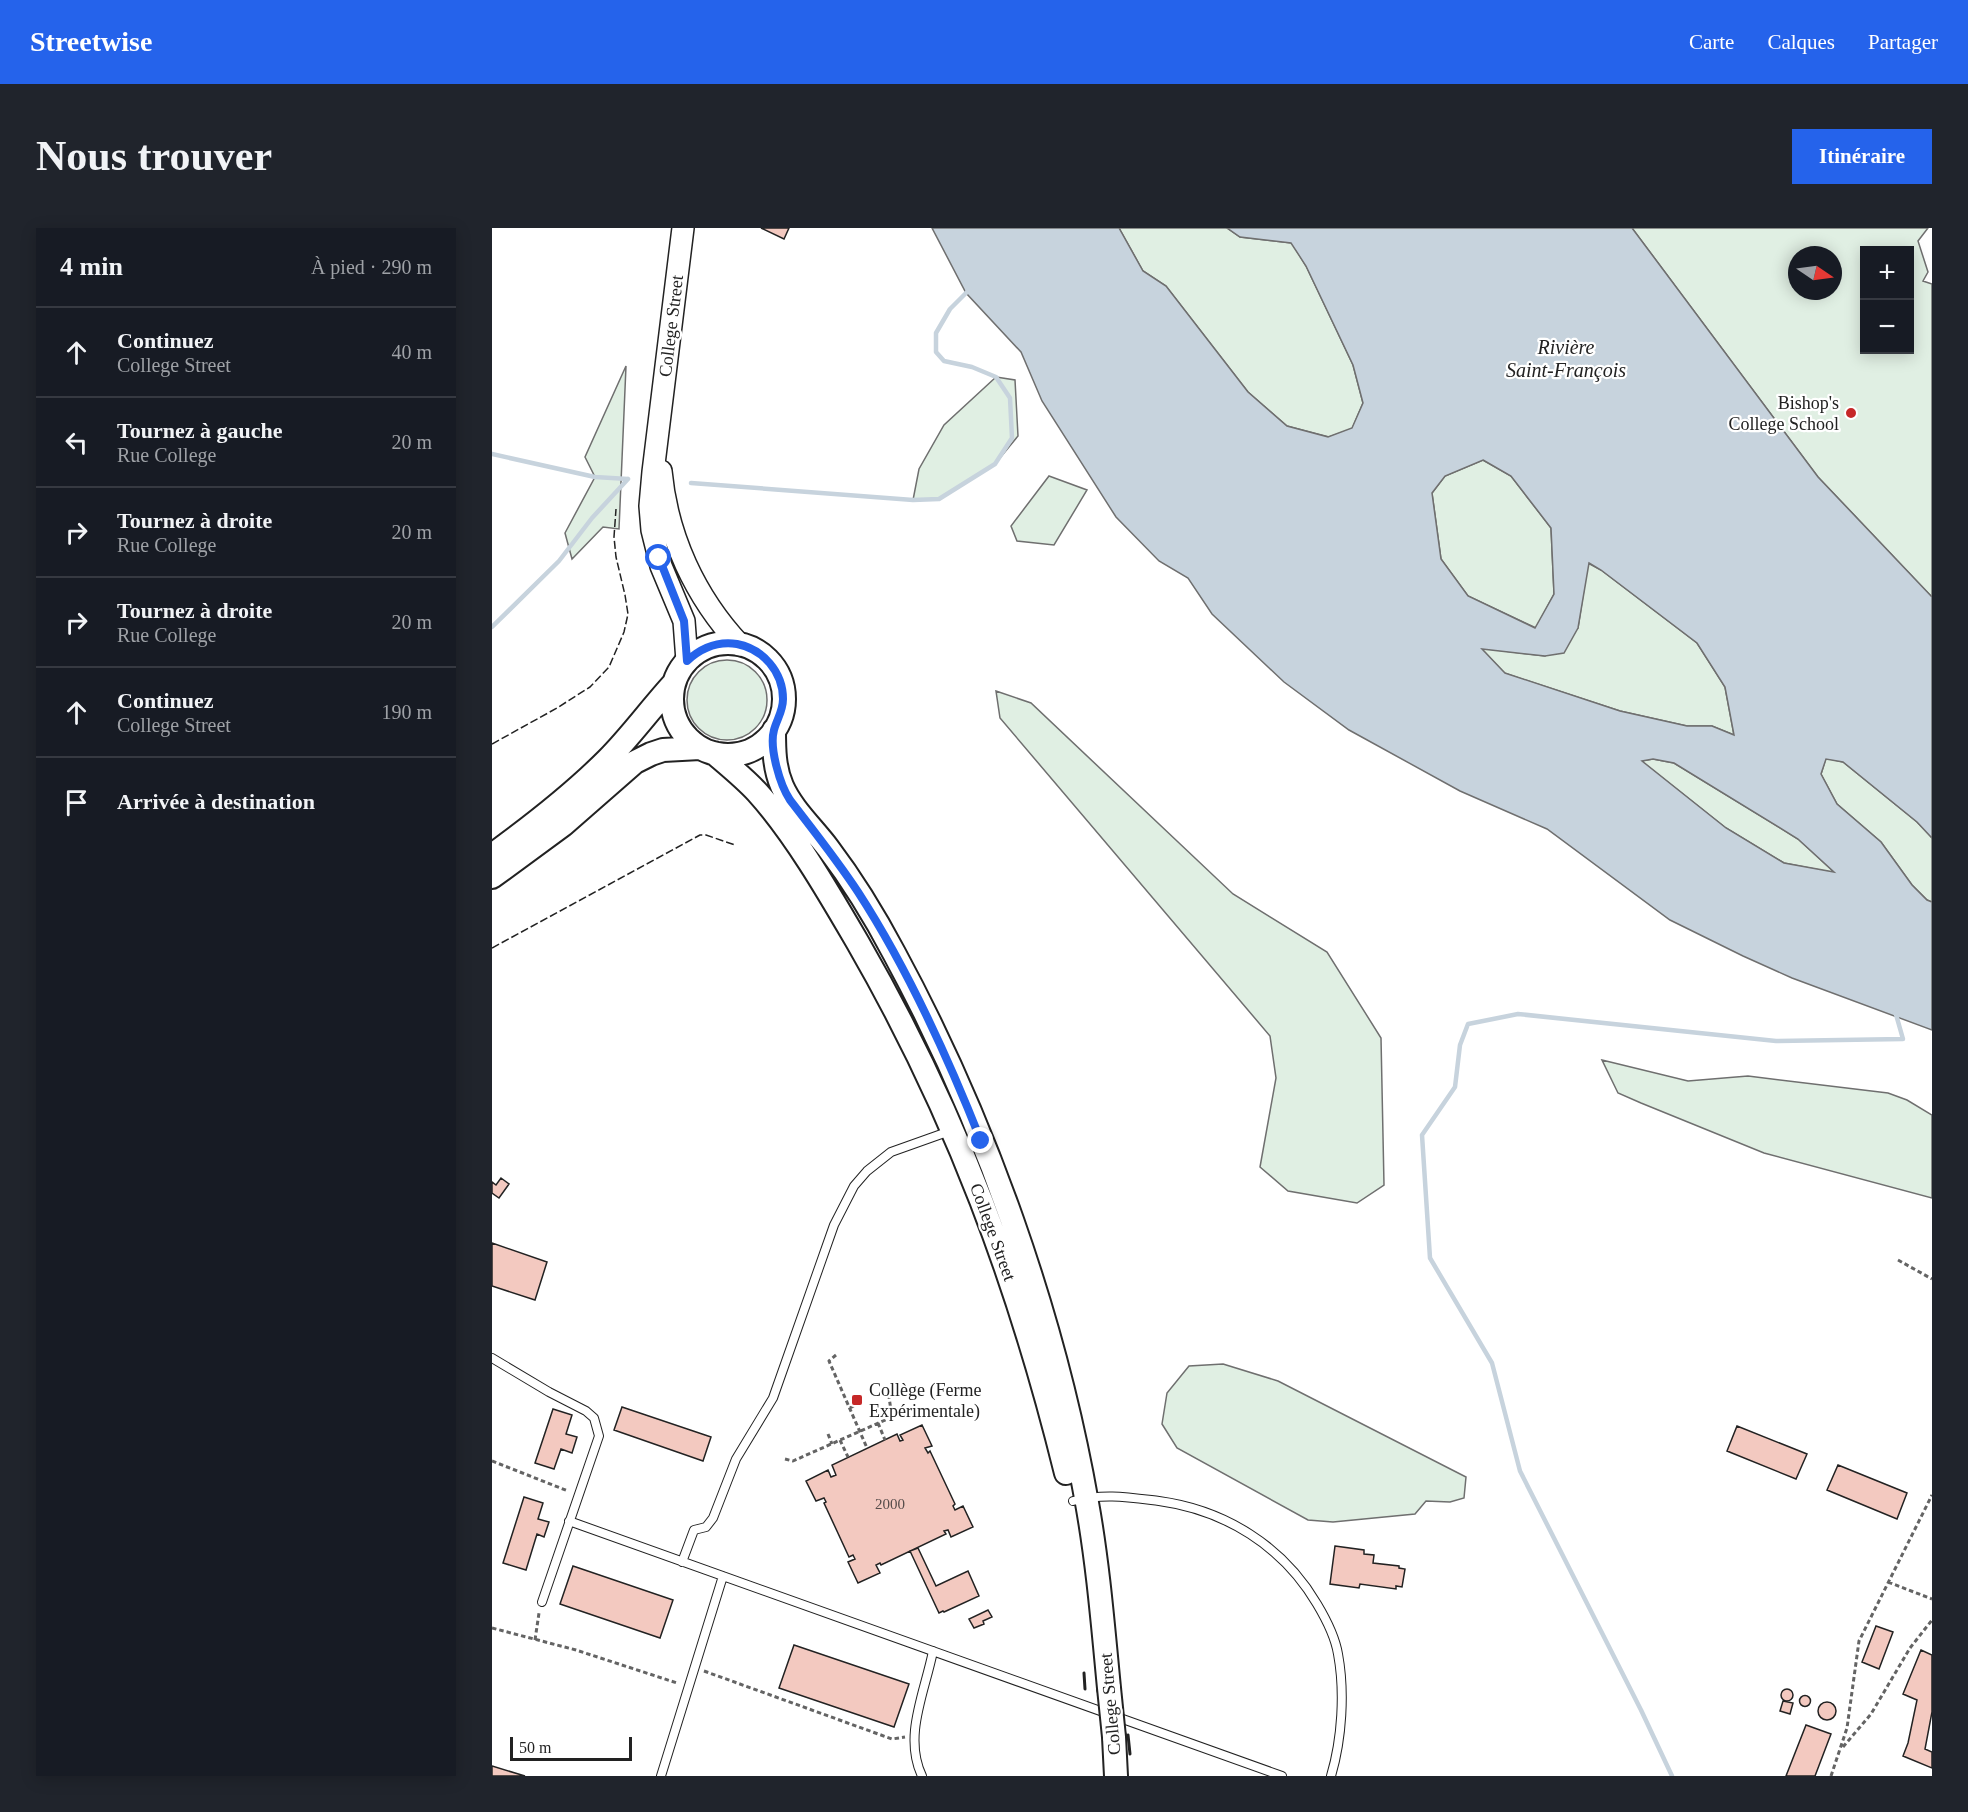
<!DOCTYPE html>
<html lang="fr">
<meta charset="utf-8">
<style>
:root{--surface:#171b24;--page:#20242c;--text:#f1f3f6;--muted:#9ea1a6;--line:#363941;--accent:#2563eb}
body{margin:0;font-family:Georgia,serif;background:var(--page);color:var(--text)}
.controls{position:absolute;right:18px;top:18px;display:grid;overflow:hidden;border-radius:0px;box-shadow:0 3px 15px #0003}
.controls button{width:54px;height:54px;display:grid;place-items:center;padding:0;border:0;border-bottom:2px solid var(--line);background:var(--surface);color:var(--text);font:30px sans-serif}
.compass{position:absolute;left:1296px;top:18px;width:54px;height:54px;border-radius:50%;background:var(--surface);box-shadow:0 3px 15px #0003;rotate:103deg}
.scale{position:absolute;left:18px;bottom:15px;width:122px;box-sizing:border-box;padding-left:6px;border:3px solid #222;border-top:0;font-size:16px;line-height:21px;white-space:nowrap;color:#222;-webkit-text-stroke:4px #fff;paint-order:stroke}
.stop{position:absolute;width:18px;height:18px;margin:-14px;border:4px solid #2563eb;border-radius:50%;background:#fff}
.stop.end{background:#2563eb;border-color:#fff;box-shadow:0 2px 6px #0008}
.list{margin:0;padding:0;list-style:none}
h2{display:flex;justify-content:space-between;align-items:center;height:78px;margin:0;padding:0 24px;font-size:26px}
h2 small{font-size:20px;font-weight:400;color:var(--muted)}
.list li{display:grid;grid-template-columns:39px 1fr auto;gap:18px;align-items:center;box-sizing:border-box;height:90px;padding:0 24px;border-top:2px solid var(--line)}
.list b{display:block;font-size:22px;white-space:nowrap}
.list p{margin:0;font-size:20px;white-space:nowrap;color:var(--muted)}
.list em{font-size:20px;font-style:normal;color:var(--muted)}
.icon{flex:none;width:33px;height:33px;fill:none;stroke:currentColor;stroke-width:2;stroke-linecap:round;stroke-linejoin:round}
.map{position:relative;flex:none;width:1440px;height:1548px;overflow:hidden;border-radius:0px}
header{display:flex;align-items:center;gap:36px;box-sizing:border-box;height:84px;padding:0 30px;background:var(--accent);color:#fff}
header strong{font-size:28px}
nav{display:flex;gap:33px;margin-inline-start:auto;font-size:21px}
.intro{display:flex;align-items:center;justify-content:space-between;box-sizing:border-box;height:144px;padding:0 36px}
h1{margin:0;font-size:42px}
.button{padding:15px 27px;border-radius:0px;background:var(--accent);color:#fff;font-size:21px;font-weight:700}
main{display:flex;gap:36px;padding:0 36px}
aside{flex:1;background:var(--surface);border-radius:0px;box-shadow:0 3px 15px #0003}
.map>svg:first-child{display:block}
.green{fill:#e0efe3;stroke:#6f6f6f;stroke-width:1.5;fill-rule:evenodd}
.water{fill:#c7d3dd;stroke:#6f6f6f;stroke-width:1.5;fill-rule:evenodd}
.lines{fill:none;stroke-linecap:round;stroke-linejoin:round}
.stream{stroke:#c7d3dd;stroke-width:4.5}
.building{fill:#f3c9c0;stroke:#222;stroke-width:1.5}
.lane-casing{stroke:#222;stroke-width:10}
.secondary-casing{stroke:#222;stroke-width:24}
.primary-casing{stroke:#222;stroke-width:26}
.path{stroke:#646464;stroke-width:3;stroke-dasharray:4.5 3;stroke-linecap:butt}
.lane{stroke:#fff;stroke-width:8}
.secondary{stroke:#fff;stroke-width:21}
.primary{stroke:#fff;stroke-width:22}
.primary-bridge-casing{stroke:#222;stroke-width:26;stroke-linecap:butt}
.primary-bridge{stroke:#fff;stroke-width:22}
.fence{stroke:#222;stroke-width:1.5;stroke-dasharray:8 3;stroke-linecap:butt}
.wall{stroke:#222;stroke-width:3}
.route{stroke:#2563eb;stroke-width:8}
.poi-dot{fill:#c62828;stroke:#fff;stroke-width:2}
.labels{text-anchor:middle;stroke-width:4.5;stroke-linejoin:round;paint-order:stroke}
.number-label{font-size:15px;fill:#564c4a}
.street-label{font-size:18px;fill:#222;stroke:#fff}
.poi-label{font-size:18px;fill:#222;stroke:#fff;text-anchor:end}
.water-label{font-size:20px;font-style:italic;fill:#222;stroke:#fff}
</style>
<header>
<strong>Streetwise</strong>
<nav><a>Carte</a><a>Calques</a><a>Partager</a></nav>
</header>
<div class="intro"><h1>Nous trouver</h1><a class="button">Itinéraire</a></div>
<main>
<aside>
<h2>4 min<small>À pied · 290 m</small></h2>
<ul class="list">
<li><svg class="icon" aria-label="ahead" viewBox="0 0 24 24"><path d="M12 20V5M6 11l6-6 6 6"/></svg><div><b>Continuez</b><p>College Street</p></div><em>40 m</em></li>
<li><svg class="icon" aria-label="left" viewBox="0 0 24 24"><path d="M17 20v-9H6M10 6l-5 5 5 5"/></svg><div><b>Tournez à gauche</b><p>Rue College</p></div><em>20 m</em></li>
<li><svg class="icon" aria-label="right" viewBox="0 0 24 24"><path d="M7 20v-9h11M14 6l5 5-5 5"/></svg><div><b>Tournez à droite</b><p>Rue College</p></div><em>20 m</em></li>
<li><svg class="icon" aria-label="right" viewBox="0 0 24 24"><path d="M7 20v-9h11M14 6l5 5-5 5"/></svg><div><b>Tournez à droite</b><p>Rue College</p></div><em>20 m</em></li>
<li><svg class="icon" aria-label="ahead" viewBox="0 0 24 24"><path d="M12 20V5M6 11l6-6 6 6"/></svg><div><b>Continuez</b><p>College Street</p></div><em>190 m</em></li>
<li><svg class="icon" aria-label="arrive" viewBox="0 0 24 24"><path d="M6 21V4h12l-3 4 3 4H6"/></svg><div><b>Arrivée à destination</b></div></li>
</ul>
</aside>
<div class="map">
<svg width="1440" height="1548" viewBox="0 0 1440 1548">
<rect width="100%" height="100%" fill="#fff"/>
<!-- green -->
<path class="green" d="M627,0H735L748,9L800,15L814,38L861,137L871,175L860,201L837,209L795,198L756,164L674,58L651,43Z
M1140,0H1436L1426,13L1436,44L1431,53L1440,56V369L1326,249ZM1372,22H1418V122H1372ZM1305,27H1341V63H1305Z
M134,138L127,301L111,299L80,331L73,305L103,249L93,229Z
M504,149L523,152L526,208L503,236L447,271L421,272L427,241L452,197Z
M991,232L1019,248L1059,300L1062,366L1044,400L976,368L949,331L940,265L953,248Z
M557,248L595,262L562,317L525,313L519,298Z
M1096,335L1109,342L1205,415L1233,459L1242,507L1220,498H1195L1128,483L1012,445L989,420L1053,428L1086,400Z
M195 472a40 40 0 1 1 80 0a40 40 0 1 1-80 0Z
M504,463L539,475L741,666L835,724L889,810L892,957L865,975L796,963L768,939L784,850L778,808L508,490Z
M1334,530L1351,534L1425,594L1440,610V674L1435,672L1420,657L1389,614L1345,576L1329,546Z
M1161,531L1182,535L1306,611L1343,645L1292,635L1234,600L1149,533Z
M1110,832L1196,853L1256,848L1396,865L1415,872L1440,887V970L1272,925L1149,875L1126,865Z
M731,1136L786,1153L974,1249L972,1270L958,1274L934,1273L923,1286L841,1294L816,1292L685,1220L670,1196L675,1165L697,1138Z"/>
<!-- water -->
<path class="water" d="M440,0H627L651,43L674,58L756,164L795,198L836,209L860,200L871,175L861,137L814,38L799,15L748,9L735,0H1140L1326,249L1440,369V610L1425,594L1351,534L1334,531L1329,546L1345,576L1389,614L1420,657L1435,672L1440,674V802L1300,750L1251,728L1178,692L1055,601L968,563L857,502L792,454L720,386L696,350L667,333L624,289L550,173L529,124L474,65ZM991,232L1019,248L1059,300L1062,366L1043,400L976,368L949,331L940,265L953,248ZM1097,335L1109,342L1205,415L1233,459L1242,507L1220,498H1195L1128,483L1013,445L990,421L1053,428L1072,425L1086,400ZM1161,531L1182,535L1306,611L1342,644L1292,635L1234,600L1150,533Z"/>
<g class="lines">
<!-- stream -->
<path class="stream" d="M0,226L103,249L136,251
M199,255L421,272L447,271L503,236L520,210L518,170L504,149L480,139L452,133L444,124V105L458,81L478,61
M0,399L67,333L100,290L136,251
M1180,1548L1149,1482L1028,1243L1000,1135L938,1030L930,907L963,859L968,817L976,796L1026,786L1284,813L1411,811L1403,783"/>
</g>
<!-- building -->
<path class="building" d="M269,0H297L292,11Z
M9,950L17,956L7,970L0,965V954L4,957Z
M0,1015L55,1034L43,1072L0,1058Z
M130,1179L219,1209L211,1233L122,1202Z
M61,1181L80,1187L74,1206L85,1209L80,1225L69,1221L62,1241L43,1235Z
M430,1197L440,1218L433,1220L436,1225L438,1223L463,1276L461,1278L463,1282L471,1278L481,1299L459,1309L456,1302L452,1303L454,1306L389,1337L388,1335L384,1337L388,1345L366,1355L356,1334L363,1331L361,1327L357,1329L332,1275L334,1274L332,1270L324,1273L314,1253L336,1242L339,1249L344,1247L340,1237L405,1206L408,1213L411,1212L408,1207Z
M1245,1198L1315,1226L1304,1251L1235,1223Z
M1346,1237L1415,1265L1405,1291L1335,1262Z
M32,1269L51,1275L46,1291L57,1294L52,1309L45,1306L34,1342L11,1335Z
M843,1318L872,1322V1326L882,1327L881,1335L907,1338V1340L913,1341L910,1359L904,1358V1361L868,1356L867,1360L838,1356Z
M426,1320L444,1358L476,1343L487,1368L452,1384L451,1383L447,1385L418,1323Z
M81,1338L181,1372L168,1410L68,1376Z
M496,1382L500,1389L491,1393L492,1396L482,1400L477,1391Z
M1384,1398L1401,1404L1387,1441L1370,1434Z
M302,1417L417,1456L402,1499L287,1460Z
M1429,1422L1440,1427V1484L1433,1521L1440,1524V1540L1411,1528L1416,1515L1425,1472L1411,1466Z
M1289 1467a6 6 0 1 1 12 0a6 6 0 1 1-12 0Z
M1307.5 1473a5.5 5.5 0 1 1 11 0a5.5 5.5 0 1 1-11 0Z
M1291,1473L1301,1475L1298,1486L1288,1483Z
M1326 1483a9 9 0 1 1 18 0a9 9 0 1 1-18 0Z
M1314,1497L1339,1506L1323,1548H1294Z
M0,1538L33,1548H0Z"/>
<g class="lines">
<!-- lane casing -->
<g class="lane-casing">
<path id="lane" d="M0,1130L57,1164L94,1183L102,1190L107,1208L50,1374
M581,1273C612,1265 635,1269 667,1273C733,1282 791,1318 825,1376C834,1391 843,1408 846,1426C853,1464 850,1511 839,1548
M77,1293L790,1548
M190,1334L202,1302L214,1299L221,1290L244,1231L281,1170L342,997L362,958L375,943L399,924L458,903
M169,1548L231,1348
M430,1548C411,1508 433,1464 441,1423"/>
</g>
<!-- secondary casing -->
<g class="secondary-casing">
<path id="secondary" d="M191,0L161,244L158,278L160,302L169,338L192,393L195,433
M169,243C175,308 203,369 248,417"/>
</g>
<!-- primary casing -->
<g class="primary-casing">
<path id="primary" d="M180 471a56 56 0 1 1 112 0a56 56 0 1 1-112 0Z
M282,502C282,520 282,540 290,558C300,581 321,600 336,620C361,653 383,689 402,725C493,893 562,1087 595,1275C606,1336 611,1398 617,1460
M222,525C237,538 252,550 265,564C303,606 338,667 366,715C464,885 527,1055 574,1245
M0,627C40,598 80,567 115,532C139,508 159,480 182,455
M0,649L71,597L143,534L159,526L171,522L208,520
M622,1509L624,1548"/>
</g>
<!-- path -->
<path class="path" d="M1406,1032L1440,1051
M344,1127L337,1133L375,1220
M358,1180L365,1176V1172
M386,1195L393,1212
M336,1206L340,1216
M348,1212L356,1229
M293,1231L301,1233L400,1189L397,1169
M0,1233L76,1263
M1396,1354L1440,1371
M0,1400L84,1422L185,1455
M43,1412L47,1385
M212,1443L400,1511L413,1509
M1351,1519L1379,1486L1418,1420L1440,1392
M1339,1548L1355,1500L1367,1413L1440,1267"/>
<!-- lane -->
<use href="#lane" class="lane"/>
<!-- secondary -->
<use href="#secondary" class="secondary"/>
<!-- primary -->
<use href="#primary" class="primary"/>
<!-- primary-bridge casing -->
<g class="primary-bridge-casing">
<path id="primary-bridge" d="M617,1460L622,1509"/>
</g>
<!-- primary-bridge -->
<use href="#primary-bridge" class="primary-bridge"/>
<!-- fence -->
<path class="fence" d="M0,516L65,480L98,459L117,439L132,404L136,386L133,367L124,329L122,309L124,281
M0,720L208,607H214L243,617"/>
<!-- wall -->
<path class="wall" d="M592,1445L593,1461
M636,1507L638,1526"/>
</g>
<g class="lines">
<!-- route -->
<path class="route" d="M167,330L192,393L195,433C209,420 226,413 245,416C271,421 291,444 291,471C291,483 285,491 282,502C277,520 288,557 298,572C321,602 345,632 366,664C416,741 455,827 489,913"/>
</g>
<!-- markers -->
<g class="poi-dot">
<circle cx="1359" cy="185" r="6"/>
<rect x="359" y="1166" width="12" height="12" rx="3"/>
</g>
<g class="labels">
<!-- number labels -->
<g class="number-label">
<text x="398" y="1281">2000</text>
</g>
<!-- street labels -->
<g class="street-label">
<text transform="translate(179 98) rotate(-83)" y="6">College Street</text>
<text transform="translate(501 1004) rotate(70)" y="6">College Street</text>
<text transform="translate(618 1476) rotate(-95)" y="6">College Street</text>
</g>
<!-- poi labels -->
<g class="poi-label">
<text x="1347" y="181">Bishop's<tspan x="1347" dy="21">College School</tspan></text>
<text x="377" y="1168" text-anchor="start">Collège (Ferme<tspan x="377" dy="21">Expérimentale)</tspan></text>
</g>
<!-- water labels -->
<g class="water-label">
<text x="1074" y="126">Rivière<tspan x="1074" dy="23">Saint-François</tspan></text>
</g>
</g>
</svg>
<div class="controls">
<button>+</button>
<button>−</button>
</div>
<svg class="compass" viewBox="-18 -18 36 36"><path d="M0-13l5 13h-10z" fill="#e53935"/><path d="M0 13l5-13h-10z" fill="#9ea1a6"/></svg>
<div class="scale">50 m</div>
<div class="stop" style="left:167px;top:330px"></div>
<div class="stop end" style="left:489px;top:913px"></div>
</div>
</main>
